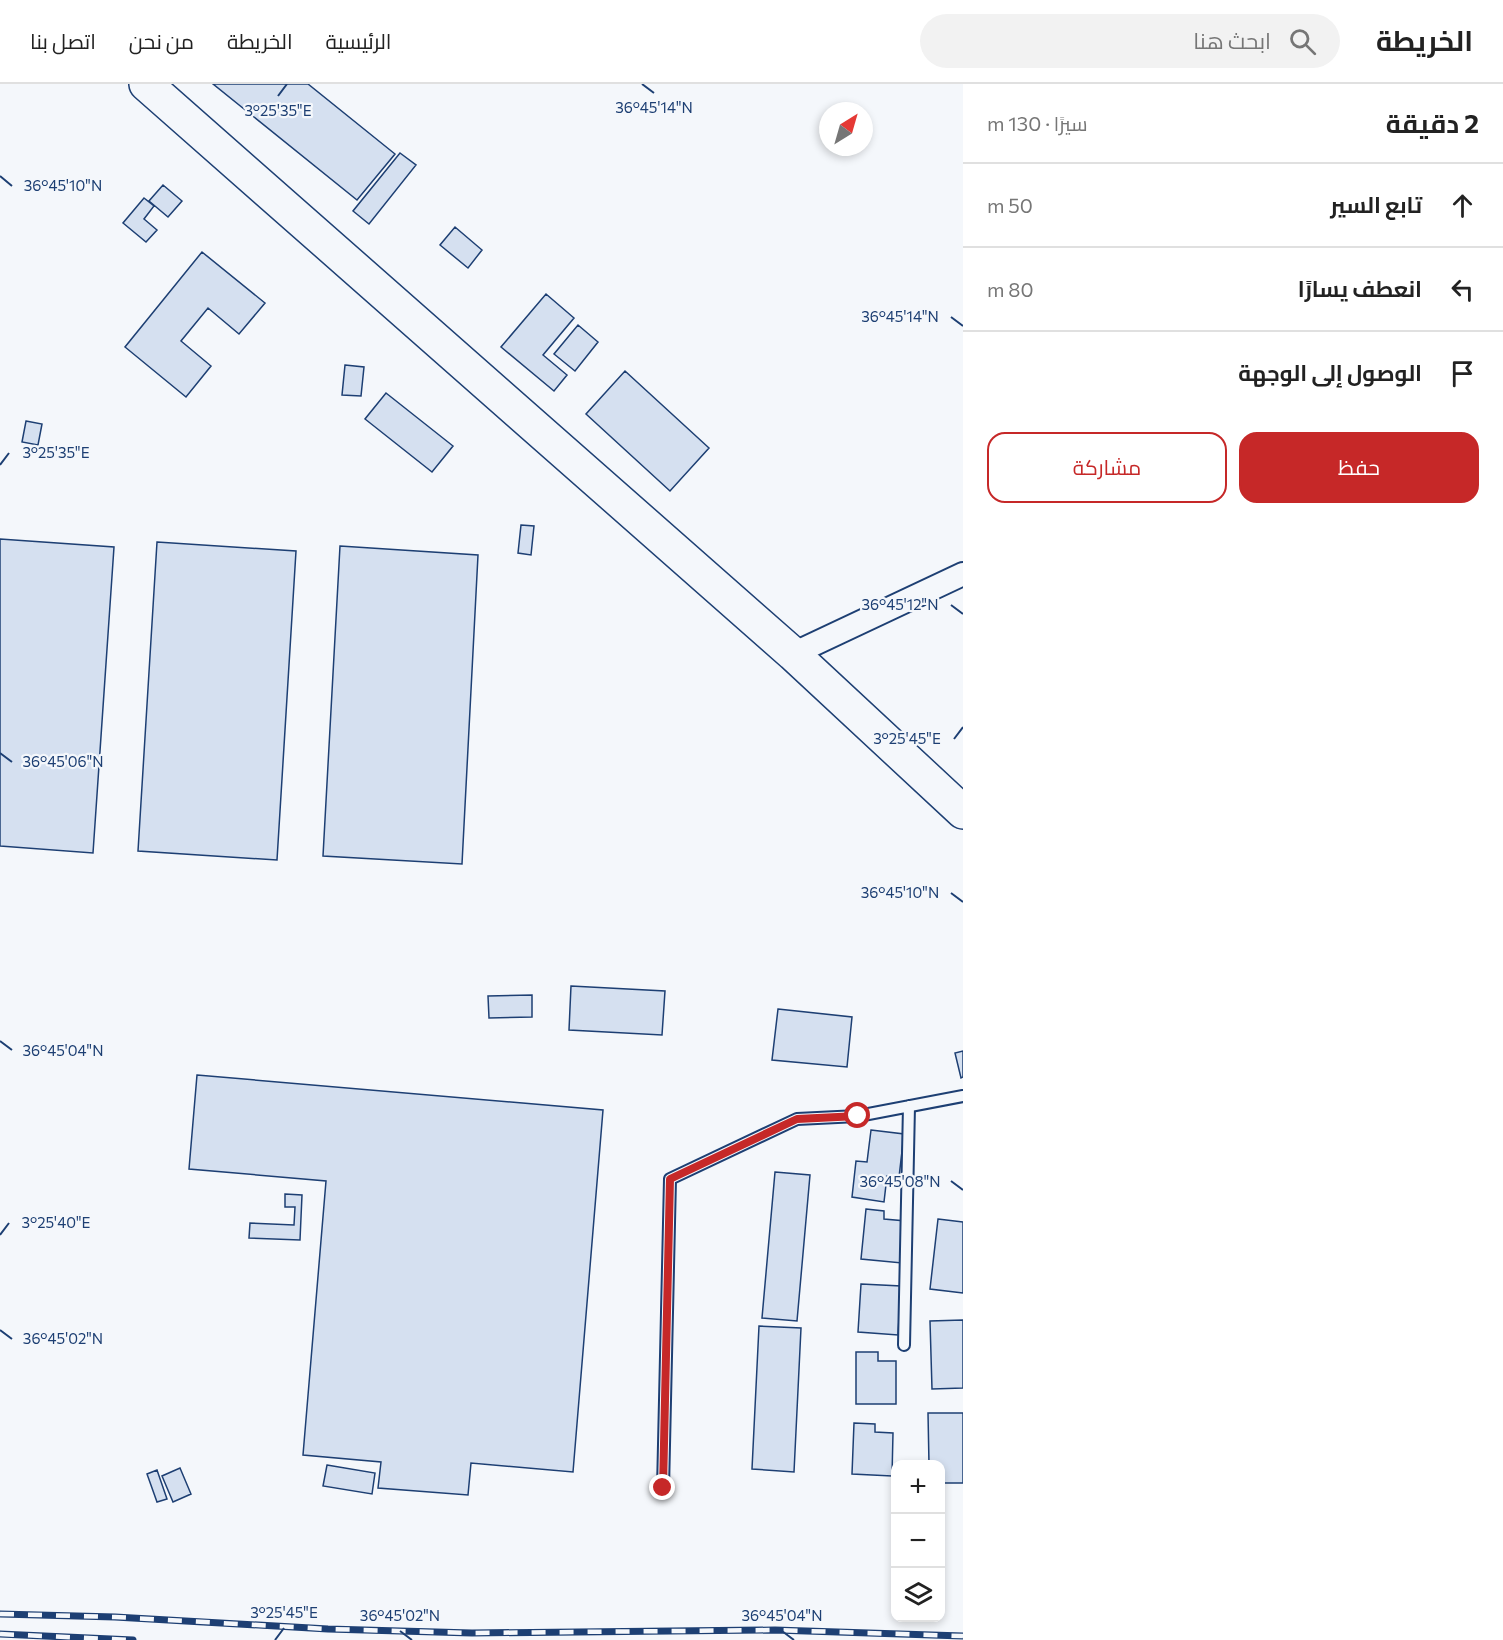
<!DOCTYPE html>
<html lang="ar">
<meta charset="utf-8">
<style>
:root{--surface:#fff;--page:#f2f2f2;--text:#222;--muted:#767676;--line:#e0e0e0;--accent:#c62828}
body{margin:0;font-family:Commissioner,Cairo,sans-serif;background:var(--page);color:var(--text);direction:rtl}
.controls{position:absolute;right:18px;bottom:18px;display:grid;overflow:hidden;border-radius:12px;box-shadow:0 3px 9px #0003}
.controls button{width:54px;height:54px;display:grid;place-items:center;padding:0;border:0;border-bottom:2px solid var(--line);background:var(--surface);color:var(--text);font:30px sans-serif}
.compass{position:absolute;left:819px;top:18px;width:54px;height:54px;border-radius:50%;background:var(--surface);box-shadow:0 3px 9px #0003;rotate:37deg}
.stop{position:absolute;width:18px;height:18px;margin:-14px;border:4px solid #c62828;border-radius:50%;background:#fff}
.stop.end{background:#c62828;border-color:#fff;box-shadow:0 2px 6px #0008}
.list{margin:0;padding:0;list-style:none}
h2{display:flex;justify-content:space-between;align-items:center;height:78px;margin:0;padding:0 24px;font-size:26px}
h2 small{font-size:20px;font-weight:400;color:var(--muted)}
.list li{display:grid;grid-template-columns:39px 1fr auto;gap:18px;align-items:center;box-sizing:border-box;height:84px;padding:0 24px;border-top:2px solid var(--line)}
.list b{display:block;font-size:22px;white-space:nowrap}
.list em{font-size:20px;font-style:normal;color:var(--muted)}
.actions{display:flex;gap:12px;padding:18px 24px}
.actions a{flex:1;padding:14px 0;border:2px solid var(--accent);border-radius:18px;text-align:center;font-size:21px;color:var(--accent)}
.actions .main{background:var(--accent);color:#fff}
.icon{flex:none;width:33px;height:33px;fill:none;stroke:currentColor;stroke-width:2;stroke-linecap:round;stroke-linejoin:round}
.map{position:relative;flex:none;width:963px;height:1556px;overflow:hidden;direction:ltr}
header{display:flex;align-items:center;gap:36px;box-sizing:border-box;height:84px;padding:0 30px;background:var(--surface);border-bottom:2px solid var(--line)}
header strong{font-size:28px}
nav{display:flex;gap:33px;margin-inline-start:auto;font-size:21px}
.search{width:420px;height:54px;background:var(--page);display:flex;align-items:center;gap:15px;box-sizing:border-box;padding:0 21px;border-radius:33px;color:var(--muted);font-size:22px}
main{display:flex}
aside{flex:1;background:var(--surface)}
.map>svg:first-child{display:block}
.building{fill:#d5e0f0;stroke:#1d3f73;stroke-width:1.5}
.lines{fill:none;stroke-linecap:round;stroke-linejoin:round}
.lane-casing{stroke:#1d3f73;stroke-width:14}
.street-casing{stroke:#1d3f73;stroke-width:26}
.primary-casing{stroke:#1d3f73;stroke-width:36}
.lane{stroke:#f4f7fb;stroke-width:10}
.street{stroke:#f4f7fb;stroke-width:22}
.primary{stroke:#f4f7fb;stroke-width:33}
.rail-casing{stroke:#1d3f73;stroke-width:7}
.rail{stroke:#f4f7fb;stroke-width:4.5;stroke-dasharray:14;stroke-linecap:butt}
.route{stroke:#c62828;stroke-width:8}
.ticks{fill:none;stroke:#1d3f73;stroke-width:2}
.ticks-label{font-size:15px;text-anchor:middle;fill:#1d3f73;stroke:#f4f7fb;stroke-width:4.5;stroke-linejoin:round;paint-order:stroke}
</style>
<header>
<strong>الخريطة</strong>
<div class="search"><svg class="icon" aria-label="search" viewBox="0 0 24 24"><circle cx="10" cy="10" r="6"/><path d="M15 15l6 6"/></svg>ابحث هنا</div>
<nav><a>الرئيسية</a><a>الخريطة</a><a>من نحن</a><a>اتصل بنا</a></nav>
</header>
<main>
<aside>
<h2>2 دقيقة<small>سيرًا · 130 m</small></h2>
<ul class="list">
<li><svg class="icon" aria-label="ahead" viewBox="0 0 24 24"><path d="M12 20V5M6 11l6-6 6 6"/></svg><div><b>تابع السير</b></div><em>50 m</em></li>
<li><svg class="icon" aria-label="left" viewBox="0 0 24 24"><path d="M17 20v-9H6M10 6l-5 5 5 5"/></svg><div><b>انعطف يسارًا</b></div><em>80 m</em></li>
<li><svg class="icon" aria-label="arrive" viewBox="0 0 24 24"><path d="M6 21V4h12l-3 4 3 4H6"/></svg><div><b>الوصول إلى الوجهة</b></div></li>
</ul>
<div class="actions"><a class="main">حفظ</a><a>مشاركة</a></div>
</aside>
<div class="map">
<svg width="963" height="1556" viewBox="0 0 963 1556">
<rect width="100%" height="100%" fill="#f4f7fb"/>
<!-- building -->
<path class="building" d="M213,0H308L395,70L357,116Z
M400,69L416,81L369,140L353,127Z
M163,101L182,117L168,133L149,117Z
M144,114L154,122L144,135L157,146L146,158L123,139Z
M455,143L482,166L468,184L440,161Z
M202,168L265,219L239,250L208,224L181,257L211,282L186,313L125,263Z
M546,210L574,234L543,271L567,291L554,307L501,263Z
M578,241L598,258L575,287L554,270Z
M345,281L364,283L361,312L342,311Z
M625,287L709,364L670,407L586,330Z
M386,309L453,362L432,388L365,335Z
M26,337L42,340L38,361L22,358Z
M521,441L534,442L531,471L518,469Z
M0,455L114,463L93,769L0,762Z
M157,458L296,467L277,776L138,767Z
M340,462L478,471L462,780L323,772Z
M571,902L665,907L662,951L569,946Z
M532,911V933L489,934L488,912Z
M778,925L852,933L847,983L772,976Z
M963,967V993L961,994L955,969Z
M197,991L603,1026L573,1388L471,1379L468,1411L378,1404L381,1378L303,1371L326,1097L189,1085Z
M871,1046L904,1050L899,1093L887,1092L884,1118L852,1113L856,1077L867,1078Z
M775,1088L810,1091L797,1237L762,1234Z
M285,1110L302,1111L300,1156L249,1154L250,1139L294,1141L295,1123H285Z
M866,1125L884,1127V1135L906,1137L902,1179L861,1175Z
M938,1135L963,1138V1209L930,1205Z
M861,1200L901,1202L898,1251L858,1248Z
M963,1236V1304L932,1305L930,1237Z
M759,1242L801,1244L794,1388L752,1385Z
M856,1268H878V1277H896V1320H856Z
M928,1329H963V1399H940V1380H929Z
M854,1339L875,1340V1348L893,1349L892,1392L852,1390Z
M327,1381L375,1389L372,1410L323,1402Z
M180,1384L191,1410L173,1418L162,1392Z
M157,1386L167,1415L157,1418L147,1390Z"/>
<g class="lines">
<!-- lane casing -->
<g class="lane-casing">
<path id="lane" d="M904,1261L909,1022
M663,1405L670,1095L797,1035L858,1032L963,1012"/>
</g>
<!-- street casing -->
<g class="street-casing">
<path id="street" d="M793,570L963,490"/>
</g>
<!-- primary casing -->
<g class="primary-casing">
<path id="primary" d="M146,0L793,570L963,728"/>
</g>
<!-- lane -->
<use href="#lane" class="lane"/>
<!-- street -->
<use href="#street" class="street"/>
<!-- primary -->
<use href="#primary" class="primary"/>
<!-- rail casing -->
<g class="rail-casing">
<path id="rail" d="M0,1530L115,1533L328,1545L472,1549L775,1546L963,1552
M0,1550L133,1556"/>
</g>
<!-- rail -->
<use href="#rail" class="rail"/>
</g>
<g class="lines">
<!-- route -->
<path class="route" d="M663,1404L670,1095L797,1035L858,1032"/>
</g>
<!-- ticks -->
<path class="ticks" d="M642,0L654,9M278,12L287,0M0,92L12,102M951,233L963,242M0,381L9,369M951,521L963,530M954,655L963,643M0,669L12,678M951,809L963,818M0,957L12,966M951,1097L963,1106M0,1151L9,1139M0,1246L12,1255M400,1547L412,1556M782,1547L794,1556M275,1556L284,1544"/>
<g class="ticks-label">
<text x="654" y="29">36°45'14"N</text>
<text x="278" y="32">3°25'35"E</text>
<text x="63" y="107">36°45'10"N</text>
<text x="900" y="238">36°45'14"N</text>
<text x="56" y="374">3°25'35"E</text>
<text x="900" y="526">36°45'12"N</text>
<text x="907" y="660">3°25'45"E</text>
<text x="63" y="683">36°45'06"N</text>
<text x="900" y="814">36°45'10"N</text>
<text x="63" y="972">36°45'04"N</text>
<text x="900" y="1103">36°45'08"N</text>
<text x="56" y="1144">3°25'40"E</text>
<text x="63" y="1260">36°45'02"N</text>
<text x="284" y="1534">3°25'45"E</text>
<text x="400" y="1537">36°45'02"N</text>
<text x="782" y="1537">36°45'04"N</text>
</g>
</svg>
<div class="controls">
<button>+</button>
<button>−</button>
<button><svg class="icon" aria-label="layers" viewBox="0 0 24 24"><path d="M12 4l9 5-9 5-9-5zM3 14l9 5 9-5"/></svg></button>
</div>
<svg class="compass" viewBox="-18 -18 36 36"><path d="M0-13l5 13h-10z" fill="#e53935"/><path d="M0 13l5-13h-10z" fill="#767676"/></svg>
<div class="stop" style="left:858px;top:1032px"></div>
<div class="stop end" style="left:663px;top:1404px"></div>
</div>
</main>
